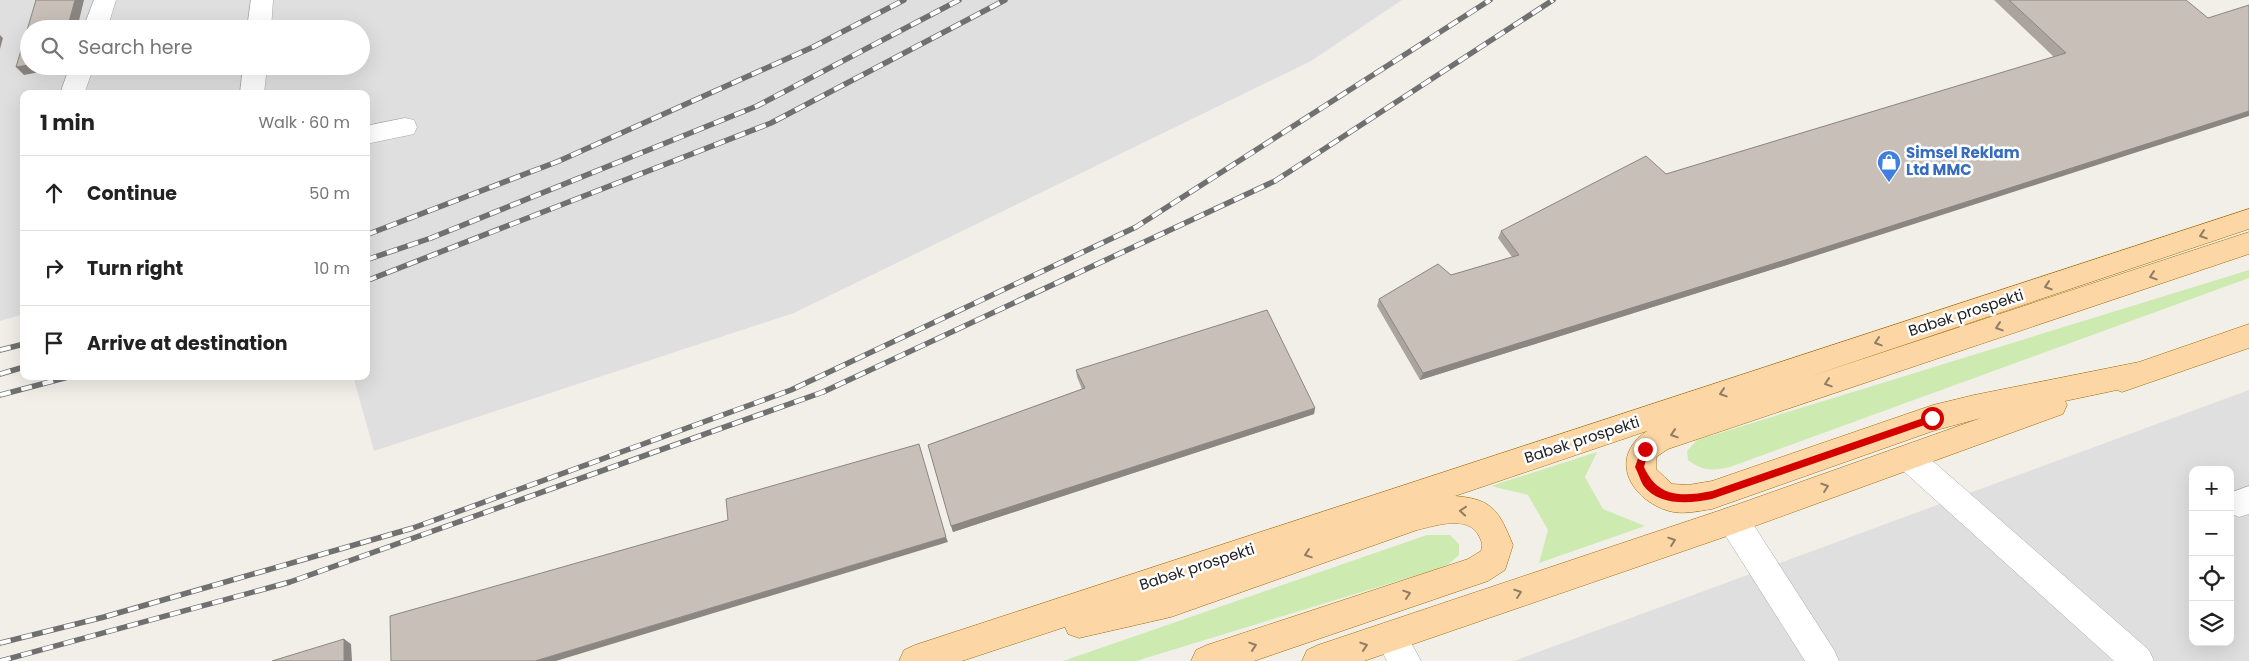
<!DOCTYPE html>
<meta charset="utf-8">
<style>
:root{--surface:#fff;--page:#f2f2f2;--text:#222;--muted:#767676;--line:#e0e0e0}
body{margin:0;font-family:Poppins,sans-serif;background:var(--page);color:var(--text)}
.controls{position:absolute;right:15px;bottom:15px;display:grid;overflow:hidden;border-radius:10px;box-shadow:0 5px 20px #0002}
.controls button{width:45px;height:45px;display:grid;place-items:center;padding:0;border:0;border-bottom:1px solid var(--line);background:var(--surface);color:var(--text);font:25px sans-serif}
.stop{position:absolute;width:15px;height:15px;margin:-11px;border:4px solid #d40000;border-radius:50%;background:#fff}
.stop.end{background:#d40000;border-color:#fff;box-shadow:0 1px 5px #0008}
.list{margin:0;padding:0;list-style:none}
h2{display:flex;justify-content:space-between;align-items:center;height:65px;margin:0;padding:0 20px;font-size:21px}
h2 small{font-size:16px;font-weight:400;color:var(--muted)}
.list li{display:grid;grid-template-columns:32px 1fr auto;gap:15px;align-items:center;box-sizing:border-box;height:75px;padding:0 20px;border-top:1px solid var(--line)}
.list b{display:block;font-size:19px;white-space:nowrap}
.list em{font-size:16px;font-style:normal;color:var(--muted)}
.icon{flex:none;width:28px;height:28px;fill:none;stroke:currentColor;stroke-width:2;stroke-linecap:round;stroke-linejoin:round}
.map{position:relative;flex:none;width:2249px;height:661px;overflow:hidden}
.search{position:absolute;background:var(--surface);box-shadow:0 5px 20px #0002;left:20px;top:20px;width:350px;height:55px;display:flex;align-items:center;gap:12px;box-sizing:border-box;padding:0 18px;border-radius:28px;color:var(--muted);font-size:19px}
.panel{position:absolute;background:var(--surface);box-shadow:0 5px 20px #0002;left:20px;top:90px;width:350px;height:290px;border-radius:10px}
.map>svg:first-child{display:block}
.residential{fill:#e0dfdf;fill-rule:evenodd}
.grass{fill:#cdebb0}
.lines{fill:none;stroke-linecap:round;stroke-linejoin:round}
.minor-casing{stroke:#a9a9a9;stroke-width:1}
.major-casing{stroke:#a06b00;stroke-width:1}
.minor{fill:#fff;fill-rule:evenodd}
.major{fill:#fcd6a4;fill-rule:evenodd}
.rail-casing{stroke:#707070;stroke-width:5.5}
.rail{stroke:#fff;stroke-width:4;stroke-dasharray:11;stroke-linecap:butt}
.wall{fill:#aba49e}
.shaded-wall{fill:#8b8681}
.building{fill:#c7bfb8;stroke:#8b8681}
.oneway{stroke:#8f7c63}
.route{fill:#d40000}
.labels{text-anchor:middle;stroke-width:5;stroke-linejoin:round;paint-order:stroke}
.shop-label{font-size:15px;font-weight:bold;fill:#366cbe;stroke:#fff;text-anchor:start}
.street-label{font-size:15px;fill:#222;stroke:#fff}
</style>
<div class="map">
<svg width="2249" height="661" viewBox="0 0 2249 661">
<rect width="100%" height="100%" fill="#f2efe9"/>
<!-- residential -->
<path class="residential" d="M0,0H1402L1311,61L794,313L374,451L353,376H366V94H24V314L0,321ZM29,29H361V66H29Z
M2249,390V661H1514ZM2193,470H2230V642H2193Z"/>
<!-- grass -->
<path class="grass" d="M2249,270V278L1730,467C1713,471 1702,471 1688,460L1687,451L1697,440Z
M1597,452L1585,477L1603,509L1645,526L1539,563L1548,530L1528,495L1491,486Z
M1427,535H1450L1459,544V555L1449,564L1437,569L1136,661H1063Z"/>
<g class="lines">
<!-- minor casing -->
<g class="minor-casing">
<path id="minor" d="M94,0H116L107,29H83Z
M251,0H273L271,29H247Z
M70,66H94L84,94H60Z
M243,66H267L264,94H240Z
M405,118L414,120L417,127L414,134L366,144V126Z
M1909,445L1919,449L2149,650L2154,661H2114L1899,467L1894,458L1899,449Z
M2249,486V514L2239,517L2230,513V493Z
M1733,506L1744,510L1834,650L1839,661H1805L1722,530L1718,520L1722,510Z
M1391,622L1402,626L1421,661H1387L1375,637L1380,626Z"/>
</g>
<!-- major casing -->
<g class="major-casing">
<path id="major" d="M2249,209V229L1811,376L2249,232V254L1668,449L1656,457V469L1672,484L1688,485L1712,481L1933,405L1974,395L2139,362L2249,324V348L2122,392L2117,390L2065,401L2067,405L2063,414L1733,534L1364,661H1302L1307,650L1318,645L1733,506L1981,418L1933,431L1712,509C1698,511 1683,515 1669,511C1631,500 1607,458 1647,431L1455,496C1494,499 1499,512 1513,545L1505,570L1488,581L1254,661H1191L1196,650L1207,645L1468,559L1481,551C1483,545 1482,542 1479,536C1468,514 1435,526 1417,530L1171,617L1079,638L1068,634L1065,627L962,661H899L904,650L915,645Z"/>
</g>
<!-- minor -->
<use href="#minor" class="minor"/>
<!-- major -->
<use href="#major" class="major"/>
<!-- rail casing -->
<g class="rail-casing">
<path id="rail" d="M366,235L559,161L813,47L904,0
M366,260L431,238L757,106L959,0
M366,281L771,123L1005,0
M0,350L24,344
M0,374L24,367
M0,395L72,376
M0,643L104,617L413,528L791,390L1136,227L1490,0
M0,661L290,582L823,392L1275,181L1553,0"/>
</g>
<!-- rail -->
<use href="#rail" class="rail"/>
</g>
<!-- wall -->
<path class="wall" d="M1994,0H2186L1793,263L1420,380L1377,306L1379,299L1451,275L1512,257L1498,238L1501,231L1666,174L2054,57Z
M1076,370L1315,408L1314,414L953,532L928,445L1082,389L1077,377Z"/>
<!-- shaded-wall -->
<path class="shaded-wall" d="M75,0H84L77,29H67Z
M0,35L3,38L0,49Z
M29,65V66H67L66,67L24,75L16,67Z
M2249,111V116L1793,263L1420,380L1423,373Z
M1315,408L1314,414L953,532L951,526Z
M946,537L948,542L556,661H535Z
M344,639L351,644L352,661H344Z"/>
<!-- building -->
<path class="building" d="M36,0H75L67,29H29V65L16,67Z
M2009,0H2186L2208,18L2249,5V111L1798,256L1423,373L1379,299L1438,264L1451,275L1519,255L1501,231L1646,156L1666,174L2066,53Z
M1267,310L1315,408L951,526L928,445L1085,388L1076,370Z
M919,444L946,537L535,661H391L390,616L728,520L726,499Z
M344,639V661H272Z"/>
<!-- one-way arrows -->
<defs><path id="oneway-chevron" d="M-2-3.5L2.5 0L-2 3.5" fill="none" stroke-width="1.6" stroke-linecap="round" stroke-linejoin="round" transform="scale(1.25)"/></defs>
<g class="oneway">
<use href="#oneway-chevron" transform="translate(2203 235) rotate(162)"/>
<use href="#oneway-chevron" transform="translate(2153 276) rotate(162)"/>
<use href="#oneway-chevron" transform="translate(2048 286) rotate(162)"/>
<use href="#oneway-chevron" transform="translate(1999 327) rotate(162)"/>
<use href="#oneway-chevron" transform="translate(1878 342) rotate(162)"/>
<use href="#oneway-chevron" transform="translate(1828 383) rotate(162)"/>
<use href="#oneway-chevron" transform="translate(1723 393) rotate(162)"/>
<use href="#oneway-chevron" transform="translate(1674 434) rotate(162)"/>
<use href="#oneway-chevron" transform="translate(1825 487) rotate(-19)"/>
<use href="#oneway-chevron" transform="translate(1463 511) rotate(-175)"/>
<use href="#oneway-chevron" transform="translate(1672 541) rotate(-19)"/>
<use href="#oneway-chevron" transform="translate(1308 554) rotate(161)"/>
<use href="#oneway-chevron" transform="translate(1518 593) rotate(-19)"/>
<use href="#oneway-chevron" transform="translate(1407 594) rotate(-18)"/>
<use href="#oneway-chevron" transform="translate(1253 646) rotate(-18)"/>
<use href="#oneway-chevron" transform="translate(1364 646) rotate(-18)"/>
</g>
<!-- route -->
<path class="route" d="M1932,415L1937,418L1936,421L1712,499C1689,504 1658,506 1643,485C1640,480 1638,472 1635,467L1642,447H1648L1649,449L1644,467C1658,498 1682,497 1712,491Z"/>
<!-- icons -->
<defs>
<g id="shop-pin" transform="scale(1.25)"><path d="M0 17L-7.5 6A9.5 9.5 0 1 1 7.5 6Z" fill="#3f7fe0" stroke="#fff"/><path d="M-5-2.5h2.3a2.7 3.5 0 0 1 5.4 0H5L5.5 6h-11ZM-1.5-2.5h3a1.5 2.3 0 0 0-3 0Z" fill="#fff"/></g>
</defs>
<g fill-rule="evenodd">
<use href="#shop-pin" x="1889" y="162"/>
</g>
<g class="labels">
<!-- shop labels -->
<g class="shop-label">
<text x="1906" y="158">Simsel Reklam<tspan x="1906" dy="17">Ltd MMC</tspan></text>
</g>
<!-- street labels -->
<g class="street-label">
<text transform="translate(1966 313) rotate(-18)" y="5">Babək prospekti</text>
<text transform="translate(1582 440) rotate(-18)" y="5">Babək prospekti</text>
<text transform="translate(1197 567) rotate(-18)" y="5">Babək prospekti</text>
</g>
</g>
</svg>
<div class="controls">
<button>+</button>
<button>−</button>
<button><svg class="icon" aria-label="locate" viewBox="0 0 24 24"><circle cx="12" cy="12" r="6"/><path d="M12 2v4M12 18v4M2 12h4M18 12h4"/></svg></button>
<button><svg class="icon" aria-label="layers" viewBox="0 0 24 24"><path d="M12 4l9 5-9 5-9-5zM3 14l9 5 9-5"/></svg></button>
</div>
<div class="stop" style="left:1932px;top:418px"></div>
<div class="stop end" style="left:1645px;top:449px"></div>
<div class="search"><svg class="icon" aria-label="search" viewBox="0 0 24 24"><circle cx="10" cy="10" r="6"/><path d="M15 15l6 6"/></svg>Search here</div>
<section class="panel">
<h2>1 min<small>Walk · 60 m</small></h2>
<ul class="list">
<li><svg class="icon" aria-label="ahead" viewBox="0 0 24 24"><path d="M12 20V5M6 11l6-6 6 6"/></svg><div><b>Continue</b></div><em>50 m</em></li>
<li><svg class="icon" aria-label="right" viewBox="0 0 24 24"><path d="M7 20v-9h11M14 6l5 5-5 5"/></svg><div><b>Turn right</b></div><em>10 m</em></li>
<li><svg class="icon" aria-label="arrive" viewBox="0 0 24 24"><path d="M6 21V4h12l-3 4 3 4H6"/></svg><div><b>Arrive at destination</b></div></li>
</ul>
</section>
</div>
